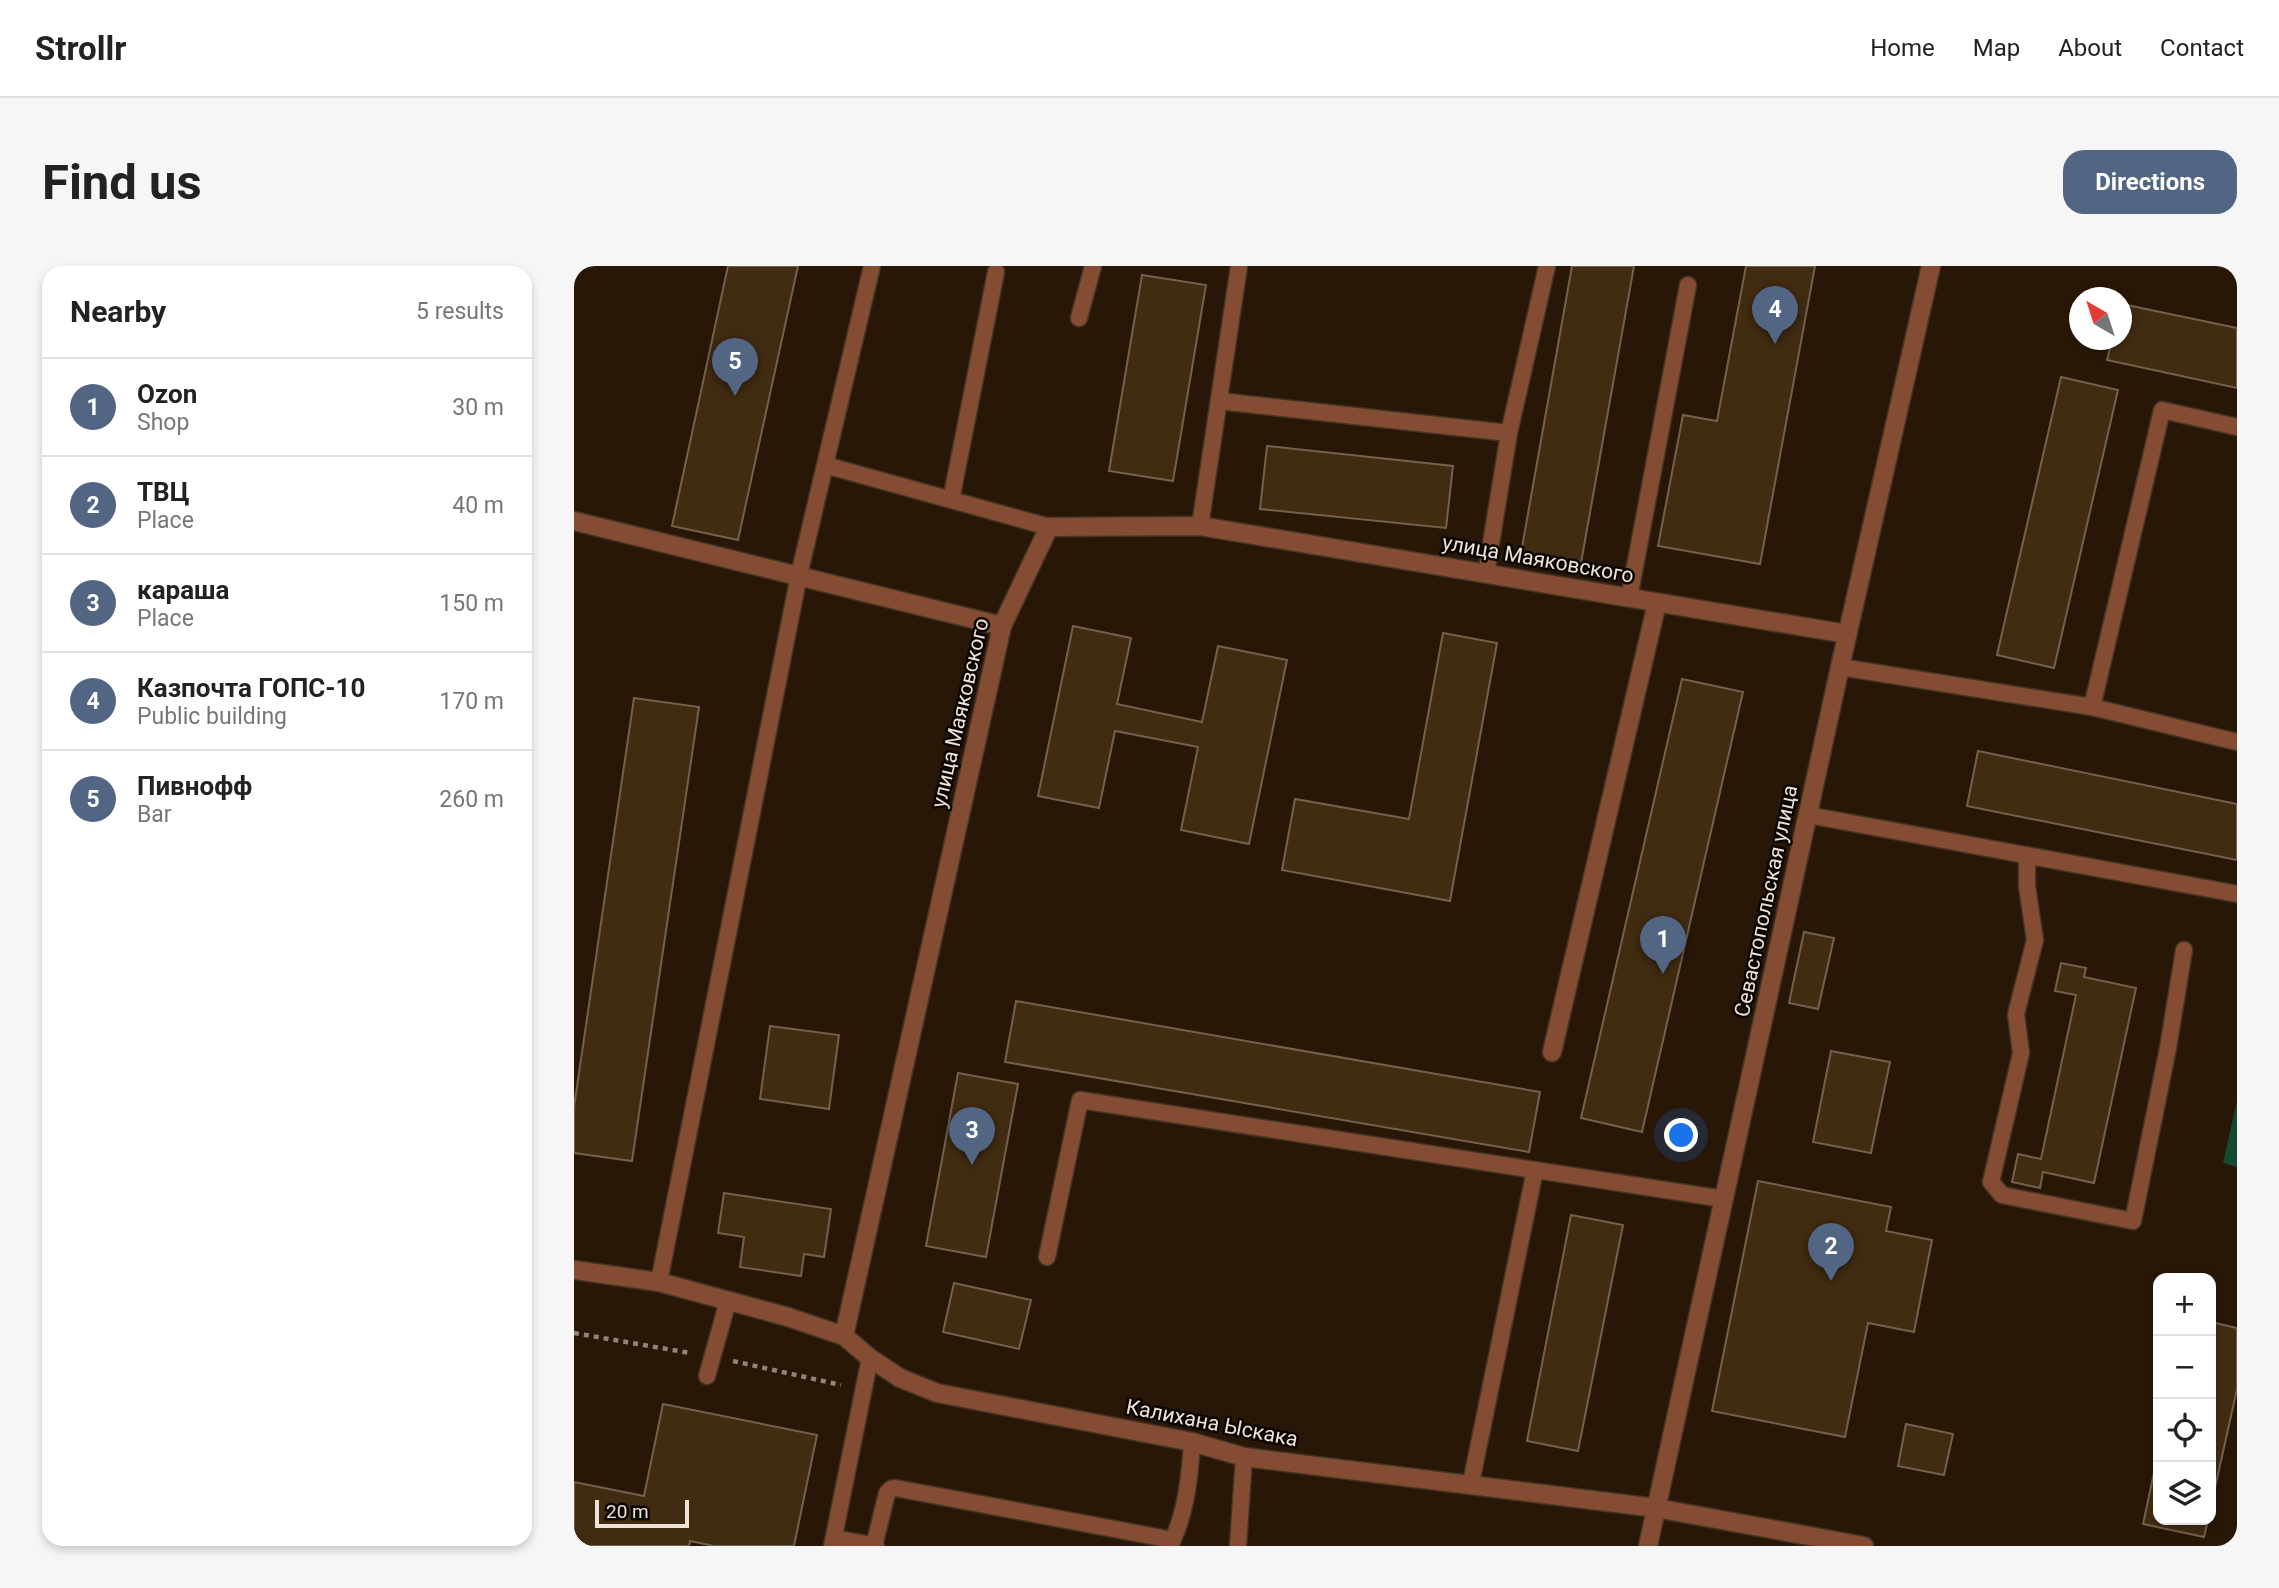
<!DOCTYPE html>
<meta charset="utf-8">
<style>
:root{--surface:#fff;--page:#f6f6f6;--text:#222;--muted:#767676;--line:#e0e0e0;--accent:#526684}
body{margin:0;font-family:Roboto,sans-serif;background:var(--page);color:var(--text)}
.controls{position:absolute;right:21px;bottom:21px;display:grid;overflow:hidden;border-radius:14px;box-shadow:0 4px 10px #0003}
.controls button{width:63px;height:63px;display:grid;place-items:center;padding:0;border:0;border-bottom:2px solid var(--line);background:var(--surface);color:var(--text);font:35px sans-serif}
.compass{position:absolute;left:1495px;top:21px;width:63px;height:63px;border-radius:50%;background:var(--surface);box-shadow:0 4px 10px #0003;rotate:321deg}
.scale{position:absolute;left:21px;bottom:18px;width:94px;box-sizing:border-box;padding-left:7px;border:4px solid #efe3d9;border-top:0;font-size:19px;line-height:24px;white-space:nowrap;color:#efe3d9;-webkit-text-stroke:5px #0b0502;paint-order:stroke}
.you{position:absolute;left:1108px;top:870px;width:24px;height:24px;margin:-18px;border:5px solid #fff;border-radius:50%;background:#1a73e8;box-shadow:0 0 0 10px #1a73e833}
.badge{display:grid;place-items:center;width:46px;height:46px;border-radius:50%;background:var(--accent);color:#fff;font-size:23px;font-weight:700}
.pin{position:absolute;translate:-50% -58px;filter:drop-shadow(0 2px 4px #0008)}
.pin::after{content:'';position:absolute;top:37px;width:24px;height:21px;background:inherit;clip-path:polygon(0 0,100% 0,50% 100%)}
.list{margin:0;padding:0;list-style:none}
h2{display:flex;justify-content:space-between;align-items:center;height:91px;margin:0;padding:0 28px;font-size:30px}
h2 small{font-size:23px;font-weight:400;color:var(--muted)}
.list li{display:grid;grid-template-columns:46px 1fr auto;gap:21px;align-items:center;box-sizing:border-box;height:98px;padding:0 28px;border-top:2px solid var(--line)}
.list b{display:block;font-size:26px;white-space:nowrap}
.list p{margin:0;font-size:23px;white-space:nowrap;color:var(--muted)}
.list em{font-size:23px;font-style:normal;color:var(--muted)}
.icon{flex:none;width:38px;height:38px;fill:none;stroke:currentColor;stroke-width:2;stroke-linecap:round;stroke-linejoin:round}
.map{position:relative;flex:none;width:1663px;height:1280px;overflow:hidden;border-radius:21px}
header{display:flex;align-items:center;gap:42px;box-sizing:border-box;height:98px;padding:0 35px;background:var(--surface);border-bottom:2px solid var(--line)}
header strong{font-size:33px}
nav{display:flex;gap:38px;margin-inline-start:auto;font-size:24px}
.intro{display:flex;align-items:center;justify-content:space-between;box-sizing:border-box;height:168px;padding:0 42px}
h1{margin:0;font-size:49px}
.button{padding:18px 32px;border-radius:21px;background:var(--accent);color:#fff;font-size:24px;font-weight:700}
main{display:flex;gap:42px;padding:0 42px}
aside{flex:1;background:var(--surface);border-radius:21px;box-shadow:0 4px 10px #0003}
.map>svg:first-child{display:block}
.green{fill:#164a2e}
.building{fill:#422c11;stroke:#73614d;stroke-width:2}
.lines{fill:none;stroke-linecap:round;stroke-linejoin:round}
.lane-casing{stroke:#443424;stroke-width:19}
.street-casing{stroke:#443424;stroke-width:21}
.path{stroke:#938477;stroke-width:4.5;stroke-dasharray:5 5;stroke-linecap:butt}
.lane{stroke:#844c33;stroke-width:16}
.street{stroke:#844c33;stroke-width:18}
.labels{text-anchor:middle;stroke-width:5;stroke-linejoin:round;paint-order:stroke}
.street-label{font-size:21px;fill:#efe3d9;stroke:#0b0502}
</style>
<header>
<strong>Strollr</strong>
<nav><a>Home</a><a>Map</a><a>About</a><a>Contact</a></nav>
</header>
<div class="intro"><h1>Find us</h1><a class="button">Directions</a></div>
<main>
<aside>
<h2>Nearby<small>5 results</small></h2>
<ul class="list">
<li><span class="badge">1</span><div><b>Ozon</b><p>Shop</p></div><em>30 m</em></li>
<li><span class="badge">2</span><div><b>ТВЦ</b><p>Place</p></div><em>40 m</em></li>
<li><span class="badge">3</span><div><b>караша</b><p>Place</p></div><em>150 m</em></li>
<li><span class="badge">4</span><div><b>Казпочта ГОПС-10</b><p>Public building</p></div><em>170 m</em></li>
<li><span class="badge">5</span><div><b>Пивнофф</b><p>Bar</p></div><em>260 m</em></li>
</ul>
</aside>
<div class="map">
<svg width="1663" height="1280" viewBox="0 0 1663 1280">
<rect width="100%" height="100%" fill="#281707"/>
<!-- green -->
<path class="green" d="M1663,835V901L1649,897Z"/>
<!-- building -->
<path class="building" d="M154,0H224L164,274L98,260Z
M998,0H1060L1007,297L947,287Z
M1172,0H1241L1186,298L1084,280L1109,149L1143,155Z
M568,9L632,19L599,215L535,205Z
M1548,38L1663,62V122L1533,94L1538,74H1548Z
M1487,111L1544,124L1480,402L1423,389Z
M693,180L879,200L872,262L686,243Z
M499,360L557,372L543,438L628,456L644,380L713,394L675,578L607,564L624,481L541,465L525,542L464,530Z
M869,367L923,377L876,635L708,604L721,533L835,553Z
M1108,413L1169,426L1068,866L1007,852Z
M60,432L125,441L58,895L0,887V841Z
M1404,485L1663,538V594L1393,540Z
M1230,666L1260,672L1244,743L1215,737Z
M1487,697L1512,702L1510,711L1562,722L1520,917L1469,906L1466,922L1438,916L1444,888L1467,893L1502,729L1481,725Z
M442,735L966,826L955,886L431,796Z
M196,760L265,769L255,843L186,833Z
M1257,785L1316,796L1297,887L1239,876Z
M384,807L444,818L412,991L352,980Z
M1184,915L1317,941L1312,965L1358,974L1340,1066L1294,1057L1271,1171L1138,1145Z
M150,927L257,943L250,991L230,988L227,1010L166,1001L170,971L144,967Z
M997,949L1049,959L1004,1185L953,1175Z
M380,1017L457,1034L445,1083L369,1066Z
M1637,1056L1663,1062V1123L1637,1240Z
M89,1138L243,1169L220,1280H140L116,1275L115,1280H0V1216L70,1230Z
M1332,1158L1379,1168L1370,1209L1324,1200Z
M1584,1188V1254H1634L1630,1271L1569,1258Z"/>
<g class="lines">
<!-- lane casing -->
<g class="lane-casing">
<path id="lane" d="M505,52L519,0
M645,135L935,167
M251,199L475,261
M377,234L422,6
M626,260L665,0
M912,308L935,167L973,0
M1055,332L1114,19
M1266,401L1518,441L1588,144L1663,161
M1518,441L1663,476
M1234,549L1663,628
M1453,589V620L1461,674L1442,748L1447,787L1417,916L1428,929L1559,955L1594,782L1610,684
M473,991L506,834L1150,933
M85,1016L225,309L298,0
M133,1110L154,1035
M897,1217L961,904
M260,1272L302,1280
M258,1280L296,1092
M300,1280L313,1227L317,1223L321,1222L599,1274
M596,1280C612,1248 616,1210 618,1176
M664,1280L670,1191"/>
</g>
<!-- street casing -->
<g class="street-casing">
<path id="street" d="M0,255L428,360
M978,786L1083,337
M0,1004L85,1016L214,1051L270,1070L296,1092L326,1112L363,1127L618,1176L670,1191L1082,1242L1290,1280
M270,1070L428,360L475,261L626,260L1273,368
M1074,1280L1266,401L1357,0"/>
</g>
<!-- path -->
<path class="path" d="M0,1067L116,1087
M159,1095L267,1119"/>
<!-- lane -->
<use href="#lane" class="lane"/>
<!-- street -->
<use href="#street" class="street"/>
</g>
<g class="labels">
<!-- street labels -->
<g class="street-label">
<text transform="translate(964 293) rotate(10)" y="7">улица Маяковского</text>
<text transform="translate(386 447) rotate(-77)" y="7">улица Маяковского</text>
<text transform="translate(1192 635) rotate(-78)" y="7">Севастопольская улица</text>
<text transform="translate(638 1157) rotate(11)" y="7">Калихана Ыскака</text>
</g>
</g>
</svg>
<div class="controls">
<button>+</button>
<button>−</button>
<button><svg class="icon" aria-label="locate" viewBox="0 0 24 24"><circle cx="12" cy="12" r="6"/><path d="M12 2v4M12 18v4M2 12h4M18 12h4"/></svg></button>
<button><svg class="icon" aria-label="layers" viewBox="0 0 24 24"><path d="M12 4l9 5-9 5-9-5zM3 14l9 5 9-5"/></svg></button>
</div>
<svg class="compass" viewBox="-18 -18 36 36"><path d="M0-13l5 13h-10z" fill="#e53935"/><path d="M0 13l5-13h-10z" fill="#767676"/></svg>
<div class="scale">20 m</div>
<div class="you"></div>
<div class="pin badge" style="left:1089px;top:708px">1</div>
<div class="pin badge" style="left:1257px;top:1015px">2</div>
<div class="pin badge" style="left:398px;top:899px">3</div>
<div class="pin badge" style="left:1201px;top:78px">4</div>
<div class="pin badge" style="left:161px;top:130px">5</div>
</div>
</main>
